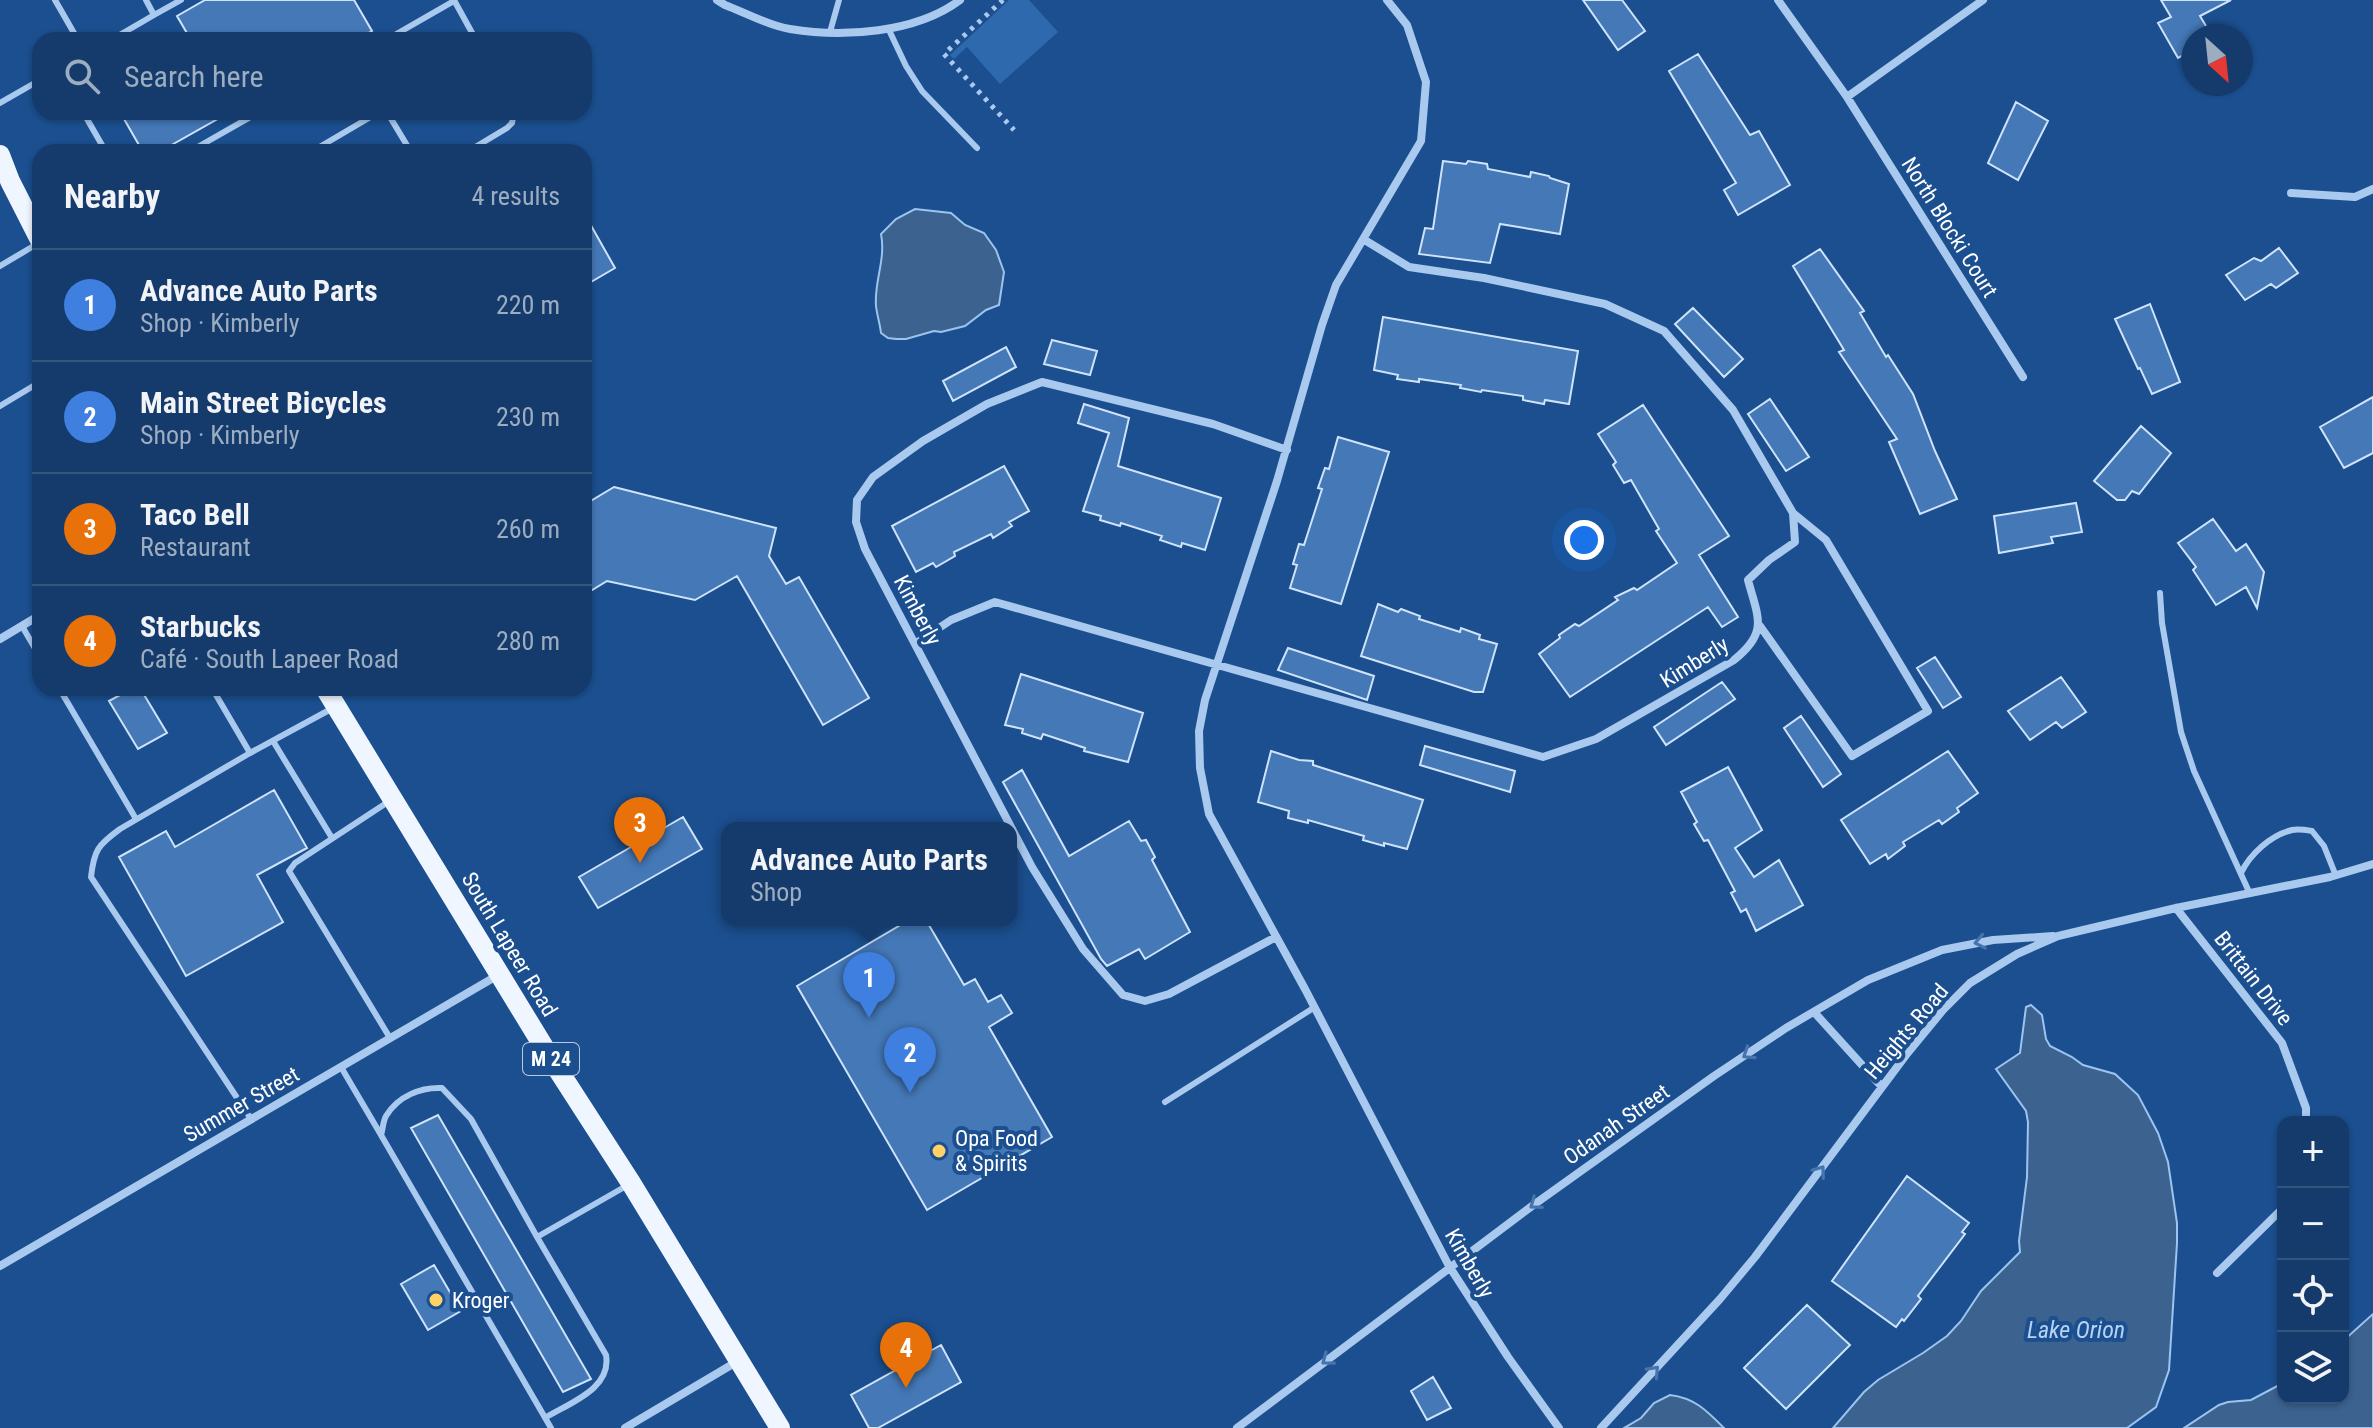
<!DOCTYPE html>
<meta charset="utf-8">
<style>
:root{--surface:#143b6b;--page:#1d4271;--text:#f1f3f6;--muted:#9dadc1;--line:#33557e;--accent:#d6ab8b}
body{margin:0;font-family:"Roboto Condensed",sans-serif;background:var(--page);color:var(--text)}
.controls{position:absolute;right:24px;bottom:24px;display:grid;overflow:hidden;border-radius:16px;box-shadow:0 2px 6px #0004}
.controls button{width:72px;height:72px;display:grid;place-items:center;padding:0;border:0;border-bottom:2px solid var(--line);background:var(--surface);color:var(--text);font:40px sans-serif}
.compass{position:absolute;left:2181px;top:24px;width:72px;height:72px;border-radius:50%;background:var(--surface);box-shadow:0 2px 6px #0004;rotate:153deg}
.you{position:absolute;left:1584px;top:540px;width:28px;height:28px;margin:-20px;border:6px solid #fff;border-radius:50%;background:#1a73e8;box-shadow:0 0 0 12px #1a73e833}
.badge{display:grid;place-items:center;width:52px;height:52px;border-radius:50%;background:var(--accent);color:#fff;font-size:26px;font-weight:700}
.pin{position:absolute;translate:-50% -66px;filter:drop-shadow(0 2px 4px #0008)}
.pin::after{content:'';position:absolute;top:42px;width:28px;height:24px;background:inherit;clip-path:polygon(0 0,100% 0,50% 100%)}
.popup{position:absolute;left:721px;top:822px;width:296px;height:104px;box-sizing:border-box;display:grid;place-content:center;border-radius:16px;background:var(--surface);filter:drop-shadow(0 2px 6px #0005);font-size:26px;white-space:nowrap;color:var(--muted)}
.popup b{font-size:30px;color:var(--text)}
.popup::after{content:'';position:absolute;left:50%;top:100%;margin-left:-16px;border:16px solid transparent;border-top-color:var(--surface)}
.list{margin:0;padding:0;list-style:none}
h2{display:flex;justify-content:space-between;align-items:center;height:104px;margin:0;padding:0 32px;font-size:34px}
h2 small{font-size:26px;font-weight:400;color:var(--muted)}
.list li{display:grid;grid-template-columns:52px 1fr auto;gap:24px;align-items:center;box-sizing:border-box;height:112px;padding:0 32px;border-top:2px solid var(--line)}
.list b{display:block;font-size:30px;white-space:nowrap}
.list p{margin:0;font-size:26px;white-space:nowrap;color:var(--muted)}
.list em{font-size:26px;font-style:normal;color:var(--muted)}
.icon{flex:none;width:44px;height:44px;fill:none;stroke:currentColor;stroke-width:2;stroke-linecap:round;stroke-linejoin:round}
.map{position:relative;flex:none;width:2373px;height:1428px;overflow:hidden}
.search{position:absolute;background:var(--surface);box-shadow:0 2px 6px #0004;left:32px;top:32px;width:560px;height:88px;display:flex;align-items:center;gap:20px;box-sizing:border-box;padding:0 28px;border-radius:24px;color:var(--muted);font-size:30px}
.panel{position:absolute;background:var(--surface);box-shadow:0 2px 6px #0004;left:32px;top:144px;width:560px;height:552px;border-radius:24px}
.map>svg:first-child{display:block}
.green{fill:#2e69ad}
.water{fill:#3c6290;stroke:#9cc4f0;stroke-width:2}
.building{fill:#4478b7;stroke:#cfe3fa;stroke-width:2}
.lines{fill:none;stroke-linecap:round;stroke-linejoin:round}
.path{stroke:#a9c9ee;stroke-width:5;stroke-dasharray:4 6;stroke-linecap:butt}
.service{stroke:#a9c9ee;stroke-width:6}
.minor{stroke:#a9c9ee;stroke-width:8}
.primary{stroke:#f0f6ff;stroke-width:20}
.oneway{stroke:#4674ac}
.poi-dot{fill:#ffd166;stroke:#1b4f8f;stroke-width:3}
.labels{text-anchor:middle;stroke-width:8;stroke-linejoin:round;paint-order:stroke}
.shield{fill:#1b4f8f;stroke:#bbcadd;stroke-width:2}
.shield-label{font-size:20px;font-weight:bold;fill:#fff}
.street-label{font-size:22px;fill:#fff;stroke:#1b4f8f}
.poi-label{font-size:22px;fill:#fff;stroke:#1b4f8f;text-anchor:start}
.water-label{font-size:24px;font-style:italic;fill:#b5d3f5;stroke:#1b4f8f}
</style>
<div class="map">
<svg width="2373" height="1428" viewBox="0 0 2373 1428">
<rect width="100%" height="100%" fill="#1b4f8f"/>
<!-- green -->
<path class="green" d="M1009,0H1029L1058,32L1000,84L967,47L954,59L950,55Z"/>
<!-- water -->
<path class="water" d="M915,209L951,213L965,225L984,233L996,250L1004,272L999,305L986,310L965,326L941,332L934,331L906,339H896L888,338L881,333C880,324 877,315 876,306C874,281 886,260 881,234L896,219Z
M2031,1005L2042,1015L2046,1039L2050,1046L2072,1057L2083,1065L2115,1074L2138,1095L2158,1133L2168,1162L2177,1223V1243L2169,1370L2156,1407L2127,1428H1833L1864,1392L1878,1380L1923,1353L1947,1336L1961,1321L1981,1291L2020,1252L2019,1241L2027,1177L2028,1122L2026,1111L1996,1069L2020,1053L2026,1007Z
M2373,1314V1428H2184L2219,1405L2228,1402L2251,1400L2283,1383V1398H2343V1341Z
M1670,1395C1695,1398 1707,1411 1724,1428H1624L1641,1418L1654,1403Z"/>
<!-- building -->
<path class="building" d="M205,0H354L372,31L356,40H191L177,16Z
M1583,0H1622L1645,31L1618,50Z
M2161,0H2231L2200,16L2212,36H2193V50L2178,58L2158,23L2171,17Z
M1698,54L1750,135L1759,131L1790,185L1738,215L1724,190L1736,183L1669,71Z
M2016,102L2048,121L2018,180L1988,163Z
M120,112H230L159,152H143Z
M1443,161L1466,164L1468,161L1487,164L1488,169L1530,177L1531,172L1549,176L1550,178L1569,184L1560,234L1500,224L1490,263L1419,254L1425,228L1433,229Z
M584,213L615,268L584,286Z
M2279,248L2298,273L2276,288L2271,284L2245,300L2226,275L2254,258L2261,261Z
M1820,249L1864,311L1860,313L1886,357L1888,355L1913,394L1935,451L1957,499L1920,514L1889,442L1897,439L1839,352L1844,350L1793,266Z
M2150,304L2180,382L2152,394L2140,368L2138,369L2115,319Z
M1693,308L1743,359L1724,377L1675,324Z
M1383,317L1578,351L1569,404L1545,400L1544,404L1523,400V396L1482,390L1481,392L1460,388L1461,385L1419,379V382L1397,379L1398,375L1374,370Z
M1052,340L1097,351L1090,375L1044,364Z
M1006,347L1016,367L953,401L943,381Z
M2373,397V453L2344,468L2320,427Z
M1770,399L1809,457L1786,471L1748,414Z
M1084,404L1129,418L1118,466L1221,498L1205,550L1182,543L1181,547L1160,540L1162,536L1121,523L1120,526L1100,520L1101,516L1083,511L1109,433L1078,423Z
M1643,405L1729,536L1699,555L1738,617L1722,627L1708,607L1570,697L1539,654L1560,638L1559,635L1575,624L1579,626L1618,600L1615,597L1634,588L1637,590L1677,563L1656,531L1659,529L1631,480L1624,483L1613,465L1616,462L1598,434Z
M2141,426L2171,453L2139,494L2132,491L2125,500H2117L2094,481Z
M1338,437L1389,452L1341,604L1290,588L1297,565L1293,564L1299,544L1304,545L1322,489L1318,488L1325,468L1329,469Z
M1004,466L1029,511L1009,522L1012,526L993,538L991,534L954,552L955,556L936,567L933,563L916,572L892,526Z
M614,487L776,528L769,556L786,584L799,577L869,698L823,725L737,576L695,600L607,581L584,595V505Z
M2076,503L2082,532L2051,537L2053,543L1999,553L1994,516Z
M2213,519L2236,551L2246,544L2264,572L2257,608L2246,587L2216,605L2193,570L2196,567L2178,543Z
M1378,604L1398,612L1401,609L1420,616L1419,619L1460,632L1461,628L1480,635L1479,639L1497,644L1483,692H1474L1361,656Z
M1288,648L1374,676L1367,700L1278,670Z
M1935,657L1961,697L1943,708L1917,668Z
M1021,674L1143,713L1128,762L1084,751L1085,748L1043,734L1041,739L1022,733L1023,729L1005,725Z
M2061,677L2086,712L2062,728L2056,722L2030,740L2008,711Z
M1722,682L1735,699L1666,745L1654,727Z
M133,688H140L167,733L138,749L109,701Z
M1801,716L1841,774L1823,787L1784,728Z
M1425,746L1515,771L1510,792L1420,765Z
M1271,751L1299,760L1313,761V765L1423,800L1407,849L1384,843V846L1363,840L1364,836L1308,820V823L1288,818L1289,811L1258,802Z
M1948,751L1978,793L1957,808L1959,812L1942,824L1939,820L1903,842L1905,846L1888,859L1886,854L1870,864L1841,820Z
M1728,767L1762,830L1735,848L1754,877L1779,860L1803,905L1756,931L1746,909L1741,912L1731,893L1735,891L1708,840L1704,841L1694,824L1697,822L1681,792Z
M1022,770L1069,856L1129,821L1141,841L1146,840L1155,857L1152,860L1190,932L1145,959L1139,949L1107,966L1101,959L1003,782Z
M274,790L307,848L257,875L283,922L186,976L119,857L166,831L175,847Z
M683,817L702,849L598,908L579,877Z
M909,920H926L964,985L975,979L988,1002L1001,995L1012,1013L989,1027L1052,1137L927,1210L797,986Z
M438,1115L591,1379L563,1392L411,1128Z
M1907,1176L1969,1223L1962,1232L1965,1234L1918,1296L1921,1299L1904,1321L1902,1319L1896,1327L1832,1281Z
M434,1265L461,1311L428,1330L401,1284Z
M1807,1305L1850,1345L1786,1409L1744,1368Z
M941,1345L961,1382L878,1428H869L851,1395Z
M1433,1377L1451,1408L1427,1420L1411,1391Z"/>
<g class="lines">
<!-- path -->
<path class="path" d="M1003,0L944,54L1014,130"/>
<!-- service -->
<path class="service" d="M55,0L78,40
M454,0L476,40
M154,15L181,0
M888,28L906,66L922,91L977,148
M830,32L839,0
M111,40L154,15L146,0
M386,40L454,1
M0,103L40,80
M83,112L106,152
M387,112L411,152
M189,152L259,112
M311,152L379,112
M467,152L507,128L512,123L514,112
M0,266L37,244
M0,406L40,382
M2160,593L2162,623L2181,732L2194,771L2250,894
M22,626L40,657
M59,688L136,819
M212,688L250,753L120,829C98,845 94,850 91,877L251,1119
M273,741L332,838
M250,753L333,708
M2241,873C2250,854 2271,835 2292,830C2297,829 2306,830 2312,831L2324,846L2336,876
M390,1038L289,871L295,863L391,800
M341,1067L381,1135
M1165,1102L1315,1007
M537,1237L606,1355C612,1389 569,1403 545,1418
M551,1428L381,1135C383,1129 383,1121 386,1116C398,1096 421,1087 442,1088L471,1119L537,1237L628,1185"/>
<!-- minor -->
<path class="minor" d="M717,0L725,5C746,13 769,26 790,29C843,38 916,33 960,0
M1387,0L1407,25L1426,82L1421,141L1336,285L1322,325L1277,481L1205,700L1199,731L1200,768L1209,814L1305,989L1449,1266L1508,1357L1559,1428
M1778,0L1847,97L2023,377
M1847,97L1983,0
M2291,193L2355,197L2373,189
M1760,626L1852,756L1928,711L1826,540L1793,513
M0,639L40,615
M915,644L951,620L995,602L1543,757L1596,739L1734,660C1769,632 1758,618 1748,580L1769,560L1795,542L1793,513L1733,410L1664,331L1605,304L1484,278L1409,267L1363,239
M2176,908L2282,1043L2306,1108V1122
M1276,937L1169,994L1145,1001L1123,995L1083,949L1032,867L865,549L856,522L857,500L873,477L923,441L987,404L1042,382L1213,424L1287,450
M1814,1012L1882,1087
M0,1266L500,974
M2217,1273L2283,1208
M625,1428L738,1361
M1237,1428L1532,1206L1714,1076L1786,1028L1868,980L1942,950L1993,940L2053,936
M1601,1428L1720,1299L1755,1257L1906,1055L1943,1010L1970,983L2017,954L2058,936L2176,908L2330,877L2373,864"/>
<!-- primary -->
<path class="primary" d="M0,155L10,181L40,240
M325,688L553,1062L631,1183L780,1428"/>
</g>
<!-- one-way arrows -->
<defs><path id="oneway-chevron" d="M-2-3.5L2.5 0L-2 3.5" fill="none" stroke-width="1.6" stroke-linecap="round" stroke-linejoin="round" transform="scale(2)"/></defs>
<g class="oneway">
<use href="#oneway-chevron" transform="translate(1980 942) rotate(169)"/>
<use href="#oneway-chevron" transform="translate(1748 1054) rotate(147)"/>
<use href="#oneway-chevron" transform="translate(1820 1171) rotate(-54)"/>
<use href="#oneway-chevron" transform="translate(1535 1204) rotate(144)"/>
<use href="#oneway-chevron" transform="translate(1327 1360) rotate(143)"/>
<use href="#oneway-chevron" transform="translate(1654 1371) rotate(-47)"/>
</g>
<!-- markers -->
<g class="poi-dot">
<circle cx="939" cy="1151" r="8"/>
<circle cx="436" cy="1300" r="8"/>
</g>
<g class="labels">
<!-- shield labels -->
<rect class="shield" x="523" y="1043" width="56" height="32" rx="6"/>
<g class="shield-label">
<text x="551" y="1066">M 24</text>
</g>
<!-- street labels -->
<g class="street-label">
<text transform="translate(1950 227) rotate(58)" y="8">North Blocki Court</text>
<text transform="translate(918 610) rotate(62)" y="8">Kimberly</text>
<text transform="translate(1694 662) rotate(-32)" y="8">Kimberly</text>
<text transform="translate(510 944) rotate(59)" y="8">South Lapeer Road</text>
<text transform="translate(2254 978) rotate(52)" y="8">Brittain Drive</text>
<text transform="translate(1906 1031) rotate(-50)" y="8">Heights Road</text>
<text transform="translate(241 1104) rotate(-30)" y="8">Summer Street</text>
<text transform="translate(1616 1124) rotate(-35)" y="8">Odanah Street</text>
<text transform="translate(1470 1263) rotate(60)" y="8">Kimberly</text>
</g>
<!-- poi labels -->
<g class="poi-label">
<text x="955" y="1146">Opa Food<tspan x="955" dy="25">&amp; Spirits</tspan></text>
<text x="452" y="1308">Kroger</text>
</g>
<!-- water labels -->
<g class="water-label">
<text x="2076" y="1338">Lake Orion</text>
</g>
</g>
</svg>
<div class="controls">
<button>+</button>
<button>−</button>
<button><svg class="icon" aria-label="locate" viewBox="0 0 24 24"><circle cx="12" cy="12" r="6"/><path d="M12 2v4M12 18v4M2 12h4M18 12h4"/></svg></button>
<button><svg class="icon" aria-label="layers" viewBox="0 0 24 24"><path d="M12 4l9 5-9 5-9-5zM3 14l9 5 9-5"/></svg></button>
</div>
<svg class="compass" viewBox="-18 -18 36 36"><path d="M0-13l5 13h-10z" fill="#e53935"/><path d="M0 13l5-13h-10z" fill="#9dadc1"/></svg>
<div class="you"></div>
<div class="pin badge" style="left:869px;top:1018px;background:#3f7fe0">1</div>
<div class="popup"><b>Advance Auto Parts</b>Shop</div>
<div class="pin badge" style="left:910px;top:1093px;background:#3f7fe0">2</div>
<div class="pin badge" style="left:640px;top:863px;background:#e8710a">3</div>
<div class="pin badge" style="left:906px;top:1388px;background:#e8710a">4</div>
<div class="search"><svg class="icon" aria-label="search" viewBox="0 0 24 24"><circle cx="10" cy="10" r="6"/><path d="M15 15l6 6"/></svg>Search here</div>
<section class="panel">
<h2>Nearby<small>4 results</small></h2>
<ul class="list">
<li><span class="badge" style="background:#3f7fe0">1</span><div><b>Advance Auto Parts</b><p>Shop · Kimberly</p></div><em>220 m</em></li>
<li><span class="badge" style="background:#3f7fe0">2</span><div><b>Main Street Bicycles</b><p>Shop · Kimberly</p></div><em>230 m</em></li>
<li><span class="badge" style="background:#e8710a">3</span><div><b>Taco Bell</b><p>Restaurant</p></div><em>260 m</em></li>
<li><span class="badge" style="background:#e8710a">4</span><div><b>Starbucks</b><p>Café · South Lapeer Road</p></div><em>280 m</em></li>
</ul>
</section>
</div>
